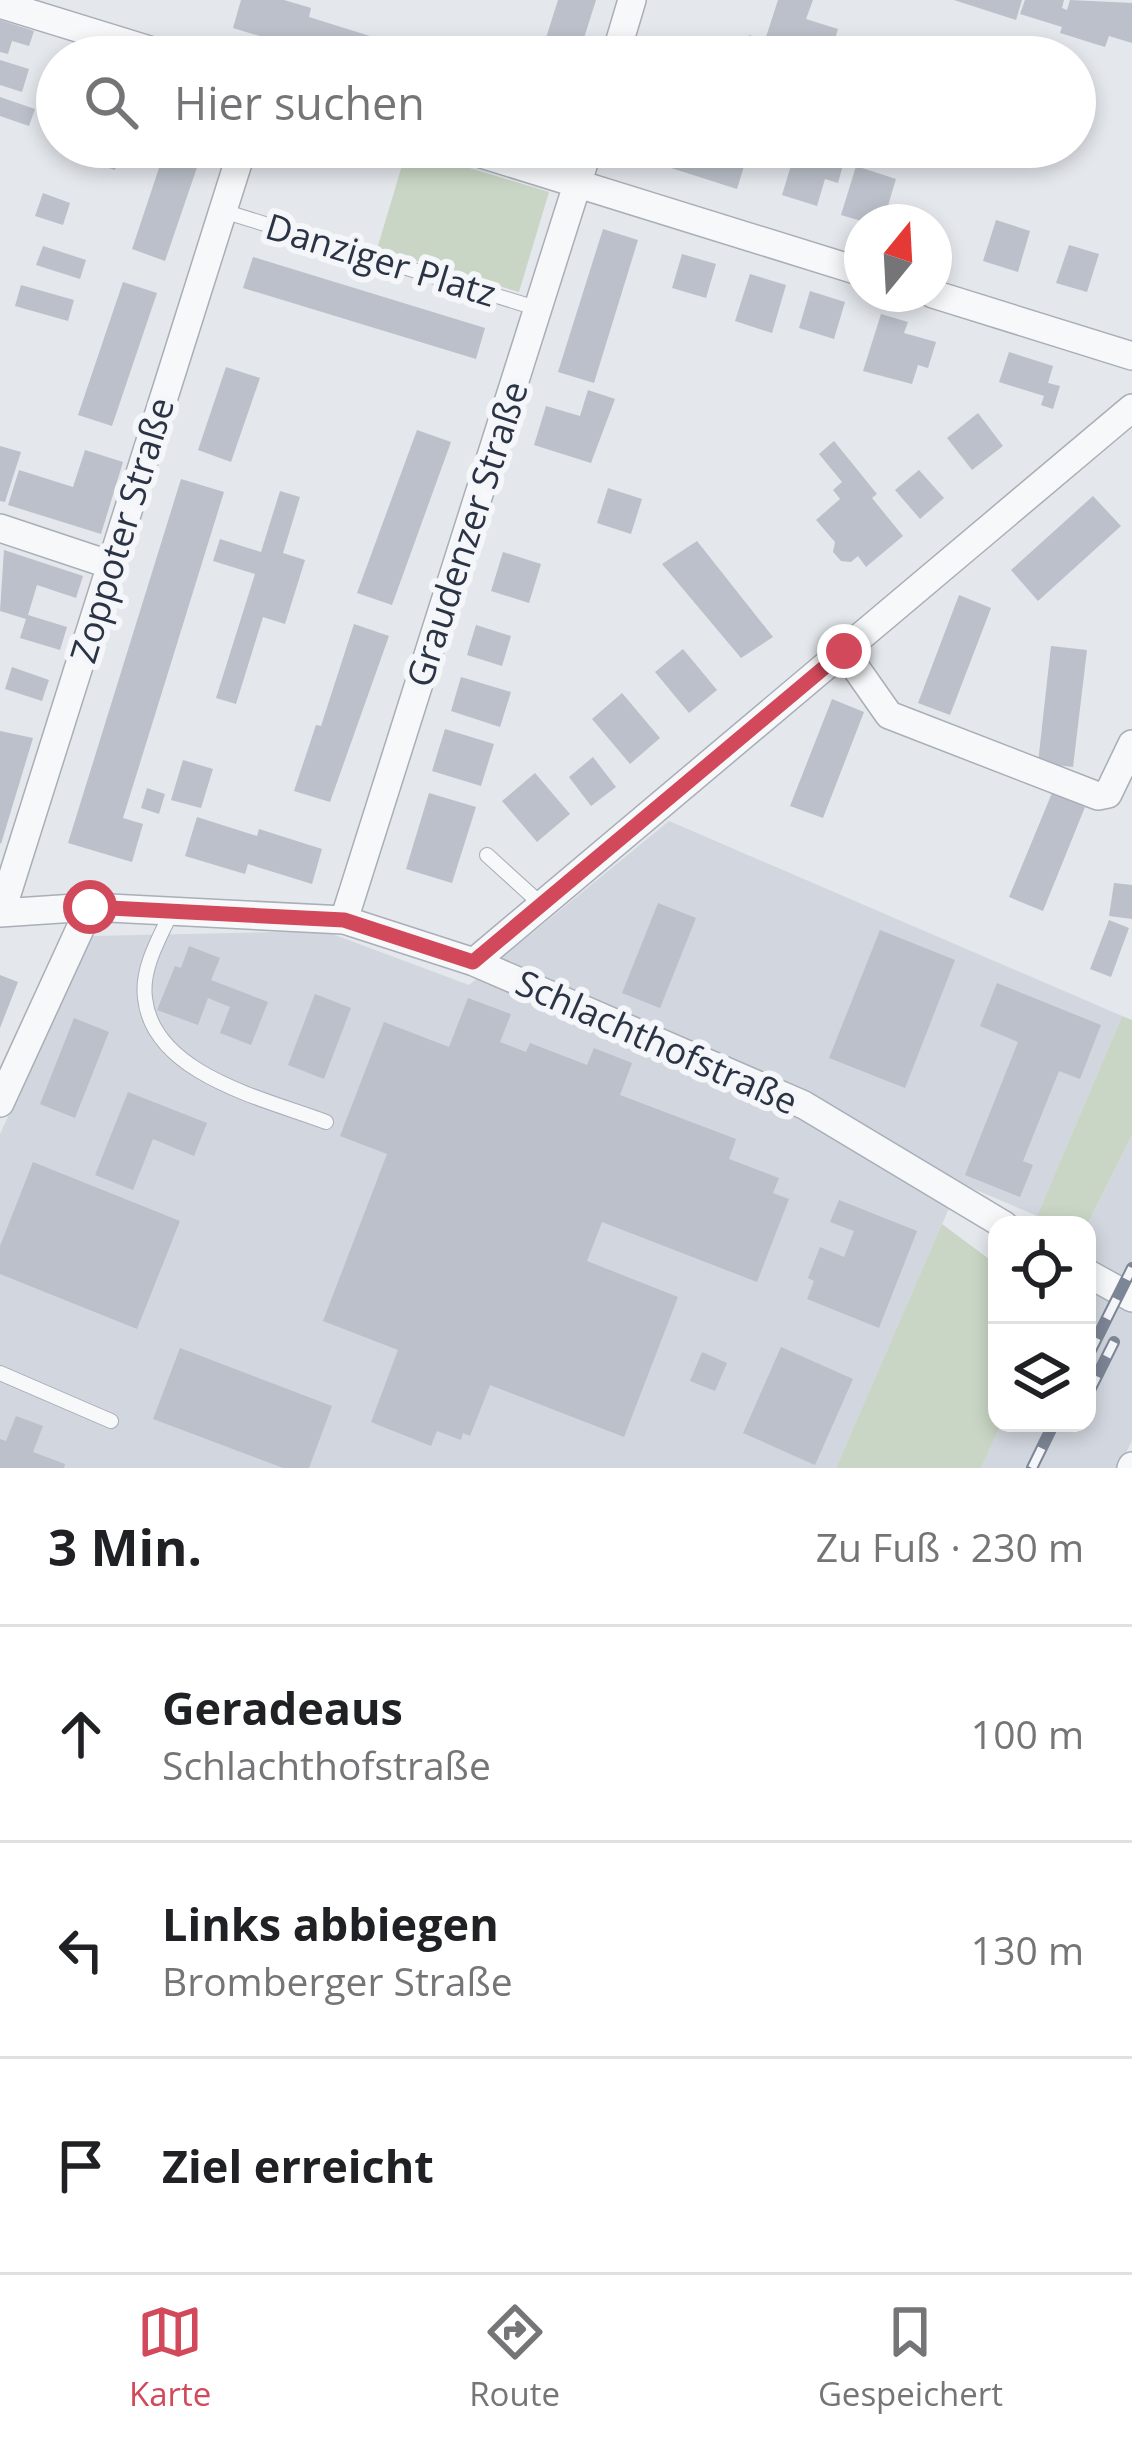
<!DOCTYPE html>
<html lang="de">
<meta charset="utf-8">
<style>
:root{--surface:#fff;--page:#f6f6f6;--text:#202124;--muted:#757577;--line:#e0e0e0;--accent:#d1495b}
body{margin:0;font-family:"Open Sans",sans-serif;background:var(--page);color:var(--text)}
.controls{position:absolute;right:36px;bottom:36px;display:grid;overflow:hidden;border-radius:24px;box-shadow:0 6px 18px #0003}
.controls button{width:108px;height:108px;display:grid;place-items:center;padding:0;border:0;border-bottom:3px solid var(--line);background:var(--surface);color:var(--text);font:60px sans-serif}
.compass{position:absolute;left:844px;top:204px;width:108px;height:108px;border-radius:50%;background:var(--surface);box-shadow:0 6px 18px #0003;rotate:18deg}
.stop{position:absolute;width:36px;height:36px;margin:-27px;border:9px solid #d1495b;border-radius:50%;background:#fff}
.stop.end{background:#d1495b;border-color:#fff;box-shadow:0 3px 12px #0008}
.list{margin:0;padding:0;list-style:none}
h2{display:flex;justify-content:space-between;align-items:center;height:156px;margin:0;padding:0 48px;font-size:51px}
h2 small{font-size:39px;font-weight:400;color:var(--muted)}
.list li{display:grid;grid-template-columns:78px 1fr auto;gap:36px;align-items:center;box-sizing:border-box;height:216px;padding:0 48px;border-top:3px solid var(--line)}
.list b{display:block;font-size:45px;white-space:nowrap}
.list p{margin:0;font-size:39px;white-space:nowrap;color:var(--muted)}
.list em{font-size:39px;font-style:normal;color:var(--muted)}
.icon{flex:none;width:66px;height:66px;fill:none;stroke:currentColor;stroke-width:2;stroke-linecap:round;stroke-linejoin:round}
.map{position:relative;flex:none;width:1132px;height:1468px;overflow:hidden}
.search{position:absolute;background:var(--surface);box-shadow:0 6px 18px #0003;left:36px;right:36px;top:36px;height:132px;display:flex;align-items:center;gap:30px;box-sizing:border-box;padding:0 42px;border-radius:66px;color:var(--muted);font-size:45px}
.sheet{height:804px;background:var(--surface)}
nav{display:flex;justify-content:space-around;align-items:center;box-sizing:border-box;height:168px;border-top:3px solid var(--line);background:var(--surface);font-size:33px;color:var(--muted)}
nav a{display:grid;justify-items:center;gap:6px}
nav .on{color:var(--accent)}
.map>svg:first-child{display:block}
.built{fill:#d2d6de}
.green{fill:#c9d6c5}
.building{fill:#bbc0ca}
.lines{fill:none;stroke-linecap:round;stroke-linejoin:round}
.service-casing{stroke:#a9aeb7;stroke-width:16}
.minor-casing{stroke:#a9aeb7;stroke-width:30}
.service{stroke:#f7f8fa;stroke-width:14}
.minor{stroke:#f7f8fa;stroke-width:27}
.rail-casing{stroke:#7d8696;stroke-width:12}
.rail{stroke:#f4f6f9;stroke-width:8;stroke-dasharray:22;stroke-linecap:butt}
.route{stroke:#d1495b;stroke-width:15}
.labels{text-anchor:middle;stroke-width:12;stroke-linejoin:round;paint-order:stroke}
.street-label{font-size:36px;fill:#2b3445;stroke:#f4f6f9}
</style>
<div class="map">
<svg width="1132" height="1468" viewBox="0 0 1132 1468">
<rect width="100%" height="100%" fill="#e4e7ec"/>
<!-- built -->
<path class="built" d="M669,821L1122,1016L1037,1216L960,1183L836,1468H0V1134L92,936L324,931L469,985Z
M1132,1135V1441L1118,1468H981L1002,1423H1087V1225Z"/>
<!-- green -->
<path class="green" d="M407,149L549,192L519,292L377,249Z
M1122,1016L1132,1020V1135L1087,1225H1057L1037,1216Z
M942,1224L997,1265V1423H1002L981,1468H836Z"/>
<!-- building -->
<path class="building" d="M241,0H284L311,8L309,17L437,57H314L298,52L299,48L233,28Z
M558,0H596L578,57H540Z
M778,0H813L806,19L838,29L829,57H742L749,35L765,40Z
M954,0H1022L1016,20Z
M1025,0H1064L1062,8L1067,10L1070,0L1132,3V43L1109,36L1105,47L1060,33L1062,27L1020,14Z
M0,20L34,31L29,46L12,41L8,54L0,52Z
M0,60L29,69L22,92L0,85Z
M0,97L35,109L29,126L0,116Z
M101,147H122L115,170L96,164Z
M166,147H204L165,261L132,249Z
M674,147H750L737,189L668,167Z
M829,153L845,158L838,183L825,179L817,206L782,195L793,159L825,168Z
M856,166L896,179L883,222H865L841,215Z
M43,193L70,203L63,225L35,216Z
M996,220L1030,231L1018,272L983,261Z
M603,229L638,240L594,383L558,372Z
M1069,245L1099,254L1087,292L1056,283Z
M43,246L86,260L80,279L36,265Z
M682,254L716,264L706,298L672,288Z
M253,257L485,328L476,359L243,288Z
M750,274L786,285L772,333L735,321Z
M123,282L157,293L112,426L78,415Z
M21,285L74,300L68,321L15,306Z
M810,291L845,302L834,339L799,328Z
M881,314L908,322L904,333L936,342L928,368L918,365L912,384L863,371Z
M1009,352L1053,366L1048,383L1060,386L1053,409L1041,405L1044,396L999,382Z
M226,367L260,378L231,462L198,450Z
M588,390L615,399L591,463L534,445L546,406L580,416Z
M978,413L1003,446L972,470L947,438Z
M417,430L451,442L392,605L357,593Z
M834,441L877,494L872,498L903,536L866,567L858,556L851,562L841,561L833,552L835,542L816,520L840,499L833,490L842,482L819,454Z
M0,446L21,452L5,502L0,501Z
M85,450L123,462L101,534L8,505L19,470L73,487Z
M919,470L944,498L920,519L895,490Z
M181,479L224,492L123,818L143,824L132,862L68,843Z
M608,488L642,499L631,534L597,523Z
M280,491L300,497L283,553L305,560L285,624L263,617L236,704L216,698L255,574L213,561L220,539L261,552Z
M1093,496L1121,526L1038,601L1011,570Z
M697,541L773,637L741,658L662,564Z
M4,550L83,576L76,598L37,585L28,615L67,627L60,650L20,638L26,619L0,611Z
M503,552L541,564L529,603L491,591Z
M959,595L991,608L950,715L918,703Z
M354,624L389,636L330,802L294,791L316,725L321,726Z
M476,625L511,636L502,666L467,655Z
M1051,646L1087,650L1073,767L1038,763Z
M683,649L717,690L689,713L655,672Z
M12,667L49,680L42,701L5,689Z
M461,677L511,692L500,727L451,711Z
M622,693L660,738L630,764L592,719Z
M832,699L864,712L823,818L790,806Z
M445,729L494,744L481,786L432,771Z
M0,731L33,738L1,844L0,843Z
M593,757L616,787L591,806L569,777Z
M183,760L213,769L201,808L171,800Z
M535,773L570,814L537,842L502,801Z
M147,788L165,794L159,814L141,808Z
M429,793L476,807L452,883L406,869Z
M1052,793L1085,807L1043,911L1009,897Z
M197,817L257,836L259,829L322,849L312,884L248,864L245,874L185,856Z
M1114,883L1132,885V919L1109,916Z
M658,903L696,918L660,1008L622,993Z
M1109,920L1129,928L1111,977L1090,969Z
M880,930L955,960L905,1088L829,1058Z
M189,946L220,958L211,980L268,1002L251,1045L220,1033L230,1007L208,998L198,1025L157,1010L175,966L181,968Z
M0,975L18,982L0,1028Z
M997,983L1101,1025L1080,1079L1059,1071L1023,1161L1033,1165L1020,1197L965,1175L1018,1042L980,1026Z
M315,994L351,1008L324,1079L288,1065Z
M468,998L511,1014L500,1042L526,1052L530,1043L587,1065L594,1048L632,1063L620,1095L736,1139L729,1159L779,1178L773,1193L789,1199L757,1282L602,1222L587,1261L678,1297L624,1437L490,1385L470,1436L463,1433L461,1440L437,1431L431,1446L371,1422L398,1350L323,1321L387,1154L340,1136L384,1022L449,1047Z
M74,1018L109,1032L75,1118L40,1104Z
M128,1092L207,1123L194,1156L153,1139L133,1190L95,1175Z
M33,1162L180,1221L137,1329L0,1274V1246Z
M839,1200L917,1231L879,1328L807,1299L814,1281L808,1278L820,1247L844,1257L854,1231L830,1222Z
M781,1347L853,1379L815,1465L743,1433Z
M180,1348L332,1406L309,1468H283L153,1419Z
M702,1352L727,1363L715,1391L690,1381Z
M16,1416L43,1426L33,1452L65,1464L64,1468H0V1439L6,1441Z"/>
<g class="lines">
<!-- service casing -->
<g class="service-casing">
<path id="service" d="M223,211L539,309
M487,855L542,905
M172,911C160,937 141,968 145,998C153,1075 266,1099 326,1122
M0,1373L111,1421"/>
</g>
<!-- minor casing -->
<g class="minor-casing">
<path id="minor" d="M0,4L172,57
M615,57L632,0
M459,147L862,272
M933,294L1132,356
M0,528L111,565
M844,651L889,715L1098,796L1108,794L1132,744
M0,913L90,907L344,920L474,962L804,1105L1004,1225
M1,913L243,147
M344,920L589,147
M474,962L1132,408
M0,1103L90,907
M1087,1273L1132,1298
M1131,1468L1132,1466"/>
</g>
<!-- service -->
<use href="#service" class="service"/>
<!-- minor -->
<use href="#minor" class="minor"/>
<!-- rail casing -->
<g class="rail-casing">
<path id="rail" d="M1087,1358L1132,1268
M1087,1396L1114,1342
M1032,1468L1054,1423"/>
</g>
<!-- rail -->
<use href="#rail" class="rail"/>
</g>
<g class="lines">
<!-- route -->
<path class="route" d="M90,907L344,920L473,962L844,651"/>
</g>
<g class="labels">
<!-- street labels -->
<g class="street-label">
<text transform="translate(381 260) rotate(17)" y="13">Danziger Platz</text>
<text transform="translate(122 530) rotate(-73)" y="13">Zoppoter Straße</text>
<text transform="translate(467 534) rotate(-72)" y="13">Graudenzer Straße</text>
<text transform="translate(657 1042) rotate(24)" y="13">Schlachthofstraße</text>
</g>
</g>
</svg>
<div class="controls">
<button><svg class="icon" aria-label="locate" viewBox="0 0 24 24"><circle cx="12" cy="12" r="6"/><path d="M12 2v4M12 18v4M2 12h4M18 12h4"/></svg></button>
<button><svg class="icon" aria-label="layers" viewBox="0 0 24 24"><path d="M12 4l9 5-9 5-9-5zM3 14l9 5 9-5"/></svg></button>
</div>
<svg class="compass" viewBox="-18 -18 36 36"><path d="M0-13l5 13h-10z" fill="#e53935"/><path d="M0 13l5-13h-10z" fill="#757577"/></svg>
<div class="stop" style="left:90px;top:907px"></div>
<div class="stop end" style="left:844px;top:651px"></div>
<div class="search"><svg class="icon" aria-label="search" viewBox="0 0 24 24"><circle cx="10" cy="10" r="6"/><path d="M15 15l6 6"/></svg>Hier suchen</div>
</div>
<section class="sheet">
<h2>3 Min.<small>Zu Fuß · 230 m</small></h2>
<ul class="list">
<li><svg class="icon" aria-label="ahead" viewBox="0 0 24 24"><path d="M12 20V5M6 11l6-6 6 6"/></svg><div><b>Geradeaus</b><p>Schlachthofstraße</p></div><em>100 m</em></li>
<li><svg class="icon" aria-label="left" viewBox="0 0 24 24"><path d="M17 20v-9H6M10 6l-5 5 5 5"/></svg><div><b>Links abbiegen</b><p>Bromberger Straße</p></div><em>130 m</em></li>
<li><svg class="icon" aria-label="arrive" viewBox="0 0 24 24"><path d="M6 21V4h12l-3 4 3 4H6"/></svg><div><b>Ziel erreicht</b></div></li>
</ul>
</section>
<nav>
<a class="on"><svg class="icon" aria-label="map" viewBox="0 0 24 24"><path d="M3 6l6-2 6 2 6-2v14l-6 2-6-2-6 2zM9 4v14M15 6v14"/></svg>Karte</a>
<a><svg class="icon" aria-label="directions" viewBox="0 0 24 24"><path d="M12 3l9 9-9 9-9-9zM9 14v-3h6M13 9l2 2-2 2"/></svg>Route</a>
<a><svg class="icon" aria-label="saved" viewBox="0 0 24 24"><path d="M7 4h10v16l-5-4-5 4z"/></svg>Gespeichert</a>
</nav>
